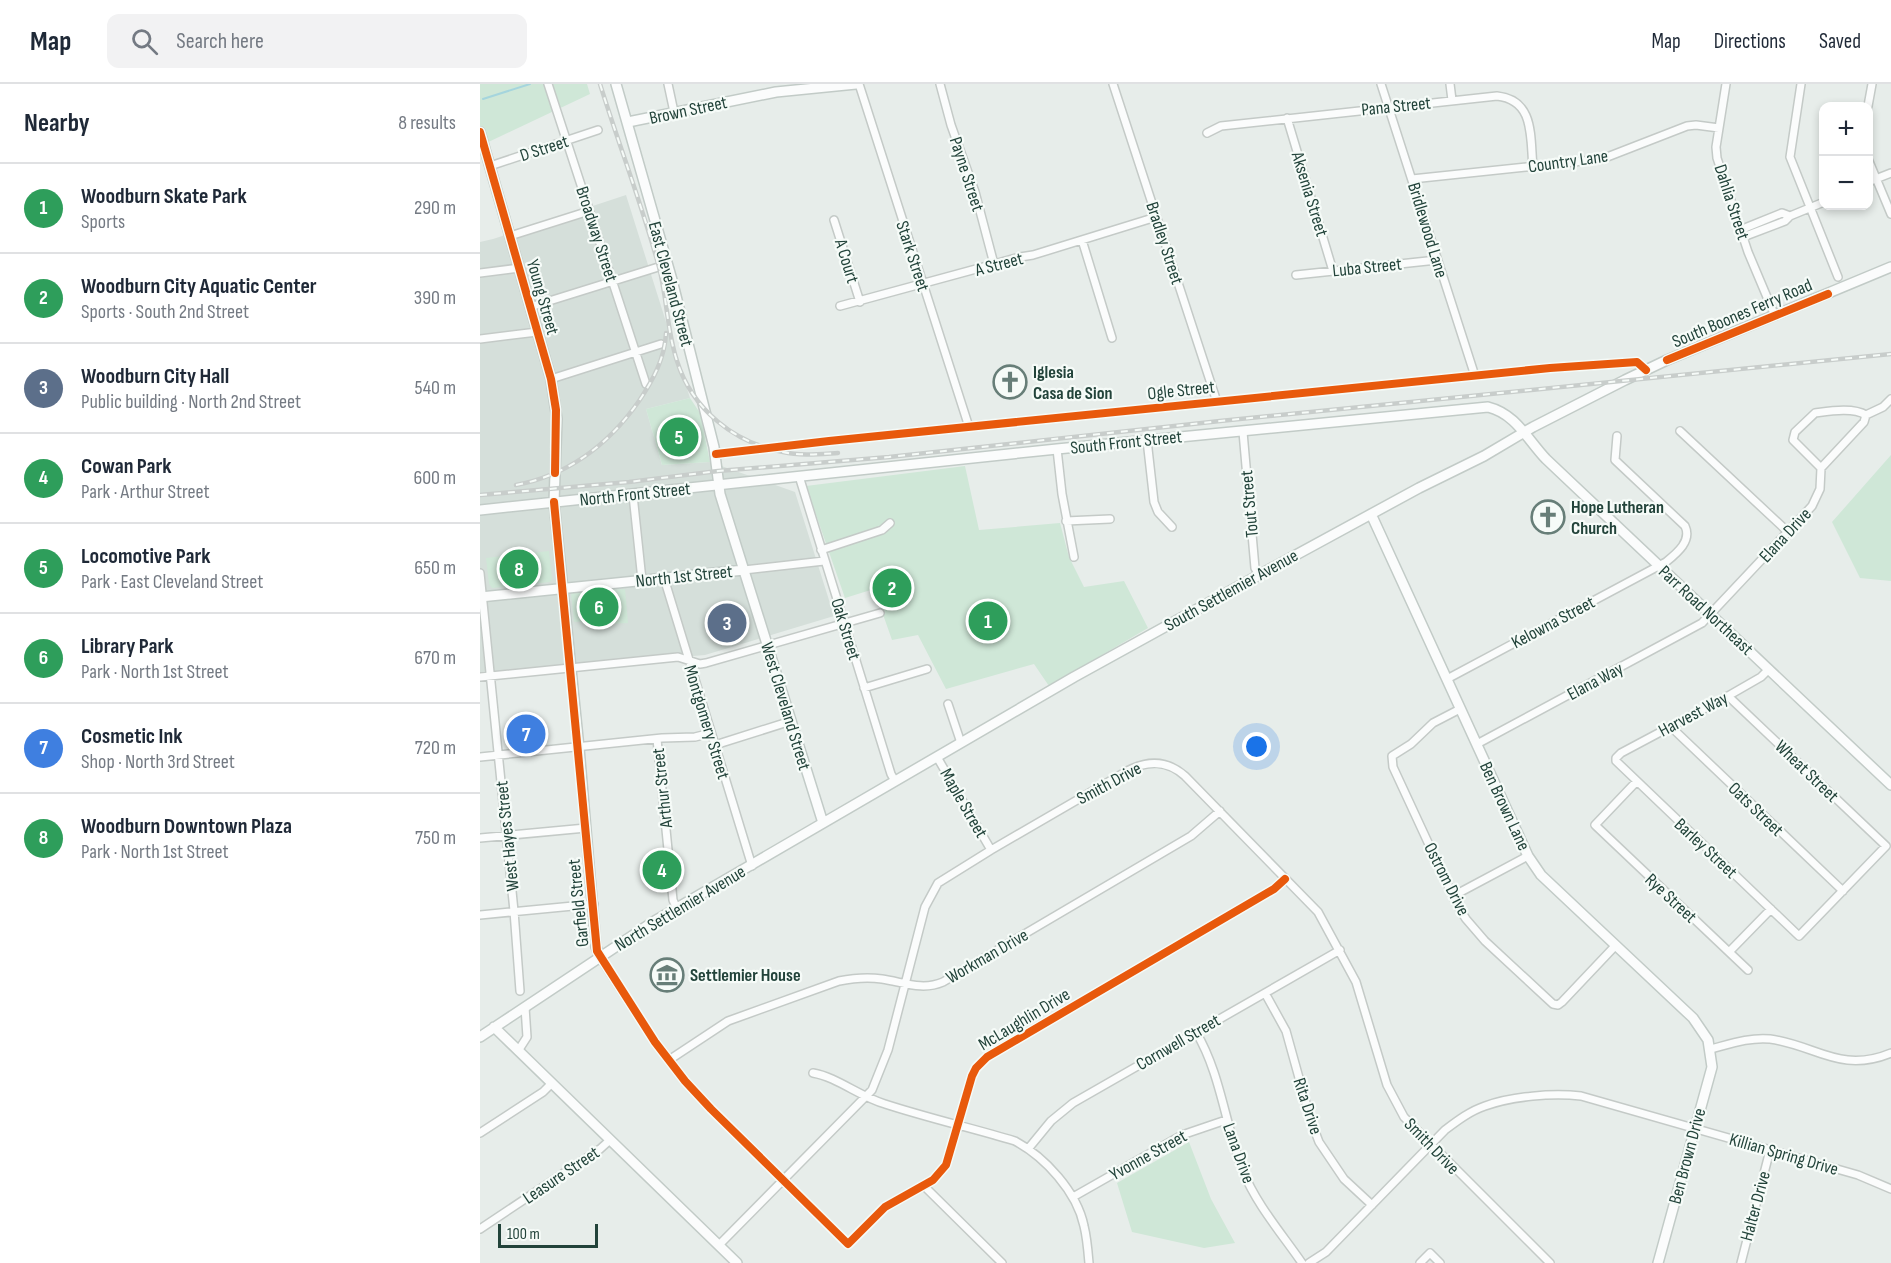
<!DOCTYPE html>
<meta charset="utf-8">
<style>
:root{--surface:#fff;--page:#f2f2f3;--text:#1f2937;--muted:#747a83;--line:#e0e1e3;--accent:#677e78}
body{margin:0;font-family:"Sofia Sans Condensed",sans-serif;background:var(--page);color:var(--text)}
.controls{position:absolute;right:18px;top:18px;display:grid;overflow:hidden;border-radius:12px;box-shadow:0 3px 9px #0003}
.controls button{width:54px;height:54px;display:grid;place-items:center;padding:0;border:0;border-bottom:2px solid var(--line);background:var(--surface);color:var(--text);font:30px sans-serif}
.scale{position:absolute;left:18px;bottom:15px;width:100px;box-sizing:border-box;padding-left:6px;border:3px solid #22433a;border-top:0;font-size:16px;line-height:21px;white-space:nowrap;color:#22433a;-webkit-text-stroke:4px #f6fbf8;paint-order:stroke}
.you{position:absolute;left:777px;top:663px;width:21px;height:21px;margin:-15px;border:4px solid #fff;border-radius:50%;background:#1a73e8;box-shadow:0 0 0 9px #1a73e833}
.badge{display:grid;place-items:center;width:39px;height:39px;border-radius:50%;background:var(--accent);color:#fff;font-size:20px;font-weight:700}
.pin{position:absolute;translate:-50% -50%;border:3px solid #fff;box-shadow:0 2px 6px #0006}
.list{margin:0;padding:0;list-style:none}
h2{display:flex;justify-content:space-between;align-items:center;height:78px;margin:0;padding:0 24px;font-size:26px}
h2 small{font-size:20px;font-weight:400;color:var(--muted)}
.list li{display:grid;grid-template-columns:39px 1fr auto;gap:18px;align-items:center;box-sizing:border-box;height:90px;padding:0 24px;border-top:2px solid var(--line)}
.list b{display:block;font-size:22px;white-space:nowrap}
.list p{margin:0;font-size:20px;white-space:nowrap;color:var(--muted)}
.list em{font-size:20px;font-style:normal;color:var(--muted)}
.icon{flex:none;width:33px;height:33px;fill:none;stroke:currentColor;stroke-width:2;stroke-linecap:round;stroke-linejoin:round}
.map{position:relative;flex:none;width:1411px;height:1179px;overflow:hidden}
header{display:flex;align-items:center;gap:36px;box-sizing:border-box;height:84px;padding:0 30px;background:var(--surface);border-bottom:2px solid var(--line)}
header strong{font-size:28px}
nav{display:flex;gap:33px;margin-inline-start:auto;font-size:21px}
.search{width:420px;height:54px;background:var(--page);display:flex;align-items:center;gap:15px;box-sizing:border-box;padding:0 21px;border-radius:12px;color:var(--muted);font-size:22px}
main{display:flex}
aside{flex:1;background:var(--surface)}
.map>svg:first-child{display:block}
.built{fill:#d5dfda}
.green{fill:#cfe7d7}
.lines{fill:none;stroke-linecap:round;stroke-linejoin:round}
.stream{stroke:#a5d5dd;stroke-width:2}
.street-casing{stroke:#c4cac7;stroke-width:10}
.secondary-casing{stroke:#c2cbc7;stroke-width:12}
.street{stroke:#fbfcfc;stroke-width:7}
.secondary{stroke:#fbfcfc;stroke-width:9}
.rail-casing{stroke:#c8cdcb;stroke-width:4.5}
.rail{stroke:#f6fbf8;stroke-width:2;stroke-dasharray:7;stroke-linecap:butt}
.cycleway-casing{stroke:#f6fbf8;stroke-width:11}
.cycleway{stroke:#e8590c;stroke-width:8}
.labels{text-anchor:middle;stroke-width:4.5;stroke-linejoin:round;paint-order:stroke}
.street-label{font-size:18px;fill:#22433a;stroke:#f6fbf8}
.poi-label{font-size:18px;font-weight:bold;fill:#22433a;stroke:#f6fbf8;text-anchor:start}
</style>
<header>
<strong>Map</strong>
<div class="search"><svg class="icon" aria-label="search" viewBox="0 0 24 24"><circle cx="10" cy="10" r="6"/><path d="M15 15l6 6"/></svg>Search here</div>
<nav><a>Map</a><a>Directions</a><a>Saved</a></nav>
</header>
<main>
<aside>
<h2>Nearby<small>8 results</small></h2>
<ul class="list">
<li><span class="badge" style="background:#2e9e5b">1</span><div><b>Woodburn Skate Park</b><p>Sports</p></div><em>290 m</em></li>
<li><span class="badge" style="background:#2e9e5b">2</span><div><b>Woodburn City Aquatic Center</b><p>Sports · South 2nd Street</p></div><em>390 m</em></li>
<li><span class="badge" style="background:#5c6f8a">3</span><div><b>Woodburn City Hall</b><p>Public building · North 2nd Street</p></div><em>540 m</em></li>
<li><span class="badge" style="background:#2e9e5b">4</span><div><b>Cowan Park</b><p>Park · Arthur Street</p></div><em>600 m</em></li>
<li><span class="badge" style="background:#2e9e5b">5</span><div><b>Locomotive Park</b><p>Park · East Cleveland Street</p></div><em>650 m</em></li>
<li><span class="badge" style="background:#2e9e5b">6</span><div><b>Library Park</b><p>Park · North 1st Street</p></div><em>670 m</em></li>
<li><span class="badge" style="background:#3f7fe0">7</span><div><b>Cosmetic Ink</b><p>Shop · North 3rd Street</p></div><em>720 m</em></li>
<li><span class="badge" style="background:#2e9e5b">8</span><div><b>Woodburn Downtown Plaza</b><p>Park · North 1st Street</p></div><em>750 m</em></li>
</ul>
</aside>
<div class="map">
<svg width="1411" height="1179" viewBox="0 0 1411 1179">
<rect width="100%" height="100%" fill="#e7edea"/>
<!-- built -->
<path class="built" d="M146,111L210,314L166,325L182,381L230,378L315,408L354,532L225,571L0,590V158L13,155Z"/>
<!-- green -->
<path class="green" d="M0,0H107L110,10L0,62Z
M210,314L220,329L230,378L182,381L166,325Z
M1411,371V497L1380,494L1352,438Z
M485,382L499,446L580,439L589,473L604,503L644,497L668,544L569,602L554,580L466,605L438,551L412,556L394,505L365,514L326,402Z
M69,467L72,495L70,498L12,504L9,500L6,474Z
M145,505L148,539L126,540L121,536L94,538L91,509Z
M709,1058L731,1115L755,1159L724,1164L652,1148L637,1099Z"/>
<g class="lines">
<!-- stream -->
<path class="stream" d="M3,15L50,0"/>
<!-- street casing -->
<g class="street-casing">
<path id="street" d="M68,0L166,300
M188,0L194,28
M379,0L489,343
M460,0L471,41L495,108L514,180
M633,0L737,318
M901,0L995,292
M970,0L972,16
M1246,0L1236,63L1237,74L1268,168L1295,232
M1321,0L1310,73L1358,193
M1388,22L1392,0
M807,34L853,187
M727,49L741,42L1017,12C1055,16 1050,53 1053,83
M1388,75L1411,130
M10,82L118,46
M932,95L1122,75L1207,42L1216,41L1239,44
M1388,98L1411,89
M354,136L380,218
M1260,146L1302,129L1310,132
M30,152L109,127
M1263,153L1305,137L1310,132L1344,118
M602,156L632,254
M0,189L39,184
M816,191L957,176
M360,222L540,173L553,171L676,133
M50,223L188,180
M0,255L57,248
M71,295L181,260
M1200,347L1308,448
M763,348L775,484L779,491
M667,356L674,418L678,428L692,443
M577,365L582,410L594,473
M236,370L349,357L1070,284L1157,278L1166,286
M1341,384L1313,356L1315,348L1335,329C1350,327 1373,323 1386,331
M319,392L411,690L415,697
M153,411L162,496
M586,437L630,435
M341,466L402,446L410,439
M264,486L344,477
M0,489L34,827L40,907
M184,494L272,782
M0,593L198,573L220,580L226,579L400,529
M967,595L1186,478C1197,469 1212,457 1205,442L1135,376L1137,352
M384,604L447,585
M1248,612L1406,762L1319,852L1136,677V674L1141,669L1248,612L1281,593L1289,585
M468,620L481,659
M980,625L953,639L931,660L912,672L913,683L977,821L986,835L1005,857L1073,920L1078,921L1082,918L1136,861
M1190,642L1363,807
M177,655L193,816L197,825
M997,660L1222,539L1332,422L1340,405L1341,384L1384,338L1386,331L1403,323L1411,315
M235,661L311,637
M0,673L182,654L215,653L231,649
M457,673L511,766
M1156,698L1115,741L1268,886
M0,754L106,744
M973,812L1048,772
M0,831L114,820
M1249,868L1291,825
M120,873L175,958L205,997L231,1025L368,1160L405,1123L453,1096L466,1081L492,992L496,984L507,973L794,805L805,795
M785,909L806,947L831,1037L839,1058L864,1095L892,1121
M716,948C741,990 745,1041 763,1087C776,1120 802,1150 822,1179
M1231,965C1250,960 1270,953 1290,955C1336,961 1360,990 1411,969
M38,967L47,953L45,923
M189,976L248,937L359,897C374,894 388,893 402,895C423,898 442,907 463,898L711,752L740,727
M333,989C357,993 380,1013 405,1020C448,1034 492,1044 535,1057C565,1073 597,1108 604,1142C607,1154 608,1167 609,1179
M0,1049L63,1008L72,999
M548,1065L571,1037L593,1019L860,866
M444,1102L522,1179
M593,1113L702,1051L746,1036
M0,1145L120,1065L130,1056
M239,1161L392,1006L408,966L445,823L458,799L511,766L647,687C668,676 687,676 705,692L838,828L876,898L907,1001L924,1033L1070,1179
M829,1179L846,1168L965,1046C977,1037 990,1027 1005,1022C1033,1012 1072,1009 1101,1012L1378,1091L1411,1105
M940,1179L950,1169L960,1179
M1261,1179L1290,1066"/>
</g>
<!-- secondary casing -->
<g class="secondary-casing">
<path id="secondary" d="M136,0L192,196L234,363L240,410L343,739
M148,38L296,8L376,0
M0,48L71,295L77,335L74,418L99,664L116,863L120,873
M0,426L577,365L1008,323C1036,330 1047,355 1066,375L1411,701
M891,430L1048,772L1061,791L1213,934L1228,956L1232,983L1178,1179
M0,513L264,486
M14,943L257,1179
M0,953L173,838L594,593L779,491L939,404L1004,372L1053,343L1145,296L1187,276L1411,183"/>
</g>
<!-- street -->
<use href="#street" class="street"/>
<!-- secondary -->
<use href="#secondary" class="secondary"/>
<!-- rail casing -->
<g class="rail-casing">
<path id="rail" d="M120,0C139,61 162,121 179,183C187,214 187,247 197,277C212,325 254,359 303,368C320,372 340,370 358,369
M36,401C89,391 129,360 159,317C173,296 185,274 186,249
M0,411L149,398L238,387L409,373L740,337L1411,270"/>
</g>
<!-- rail -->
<use href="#rail" class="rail"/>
<!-- cycleway casing -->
<g class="cycleway-casing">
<path id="cycleway" d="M0,48L71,295L76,326L75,389
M1187,276L1348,210
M236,370L349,357L1070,284L1157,278L1166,286
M74,418L117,867L175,958L205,997L231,1025L368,1160L405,1123L453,1096L466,1081L492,992L496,984L507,973L794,805L805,795"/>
</g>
<!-- cycleway -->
<use href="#cycleway" class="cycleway"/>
</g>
<!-- icons -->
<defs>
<g id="church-ring" transform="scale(1.725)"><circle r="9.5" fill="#f6fbf8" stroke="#677e78" stroke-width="1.5"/><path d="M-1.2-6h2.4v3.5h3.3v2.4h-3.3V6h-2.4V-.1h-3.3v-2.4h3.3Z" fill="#677e78"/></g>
<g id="museum-ring" transform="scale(1.725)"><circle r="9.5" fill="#f6fbf8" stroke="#677e78" stroke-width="1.5"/><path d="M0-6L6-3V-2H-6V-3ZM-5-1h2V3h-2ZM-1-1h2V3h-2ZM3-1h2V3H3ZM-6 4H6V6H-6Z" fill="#677e78"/></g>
</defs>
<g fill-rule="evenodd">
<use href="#church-ring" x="530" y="298"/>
<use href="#church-ring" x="1068" y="433"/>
<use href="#museum-ring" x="187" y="891"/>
</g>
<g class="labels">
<!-- street labels -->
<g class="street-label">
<text transform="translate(916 22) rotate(-6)" y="6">Pana Street</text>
<text transform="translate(208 26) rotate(-12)" y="6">Brown Street</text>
<text transform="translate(64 64) rotate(-18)" y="6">D Street</text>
<text transform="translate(1088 77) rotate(-8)" y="6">Country Lane</text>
<text transform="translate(487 90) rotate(72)" y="6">Payne Street</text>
<text transform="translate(830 110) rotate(73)" y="6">Aksenia Street</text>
<text transform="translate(1252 118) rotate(72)" y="6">Dahlia Street</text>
<text transform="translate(948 146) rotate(73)" y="6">Bridlewood Lane</text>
<text transform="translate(117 150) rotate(72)" y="6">Broadway Street</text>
<text transform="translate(685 159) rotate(72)" y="6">Bradley Street</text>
<text transform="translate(433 172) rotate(72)" y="6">Stark Street</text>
<text transform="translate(367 177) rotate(73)" y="6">A Court</text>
<text transform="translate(519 180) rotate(-15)" y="6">A Street</text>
<text transform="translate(887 183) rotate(-6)" y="6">Luba Street</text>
<text transform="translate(191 200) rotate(75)" y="6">East Cleveland Street</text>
<text transform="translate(63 213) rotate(74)" y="6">Young Street</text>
<text transform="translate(1262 229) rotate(-23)" y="6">South Boones Ferry Road</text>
<text transform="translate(701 306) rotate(-6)" y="6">Ogle Street</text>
<text transform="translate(646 358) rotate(-6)" y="6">South Front Street</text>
<text transform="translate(155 410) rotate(-6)" y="6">North Front Street</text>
<text transform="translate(769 420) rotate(-95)" y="6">Tout Street</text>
<text transform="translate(1305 451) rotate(-47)" y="6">Elana Drive</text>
<text transform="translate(204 492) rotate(-6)" y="6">North 1st Street</text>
<text transform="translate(751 506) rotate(-29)" y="6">South Settlemier Avenue</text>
<text transform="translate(1226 526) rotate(43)" y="6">Parr Road Northeast</text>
<text transform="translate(1073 538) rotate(-28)" y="6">Kelowna Street</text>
<text transform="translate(366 545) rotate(73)" y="6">Oak Street</text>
<text transform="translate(1115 597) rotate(-28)" y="6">Elana Way</text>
<text transform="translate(306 622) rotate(73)" y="6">West Cleveland Street</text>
<text transform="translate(1213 630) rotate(-28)" y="6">Harvest Way</text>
<text transform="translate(227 638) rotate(73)" y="6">Montgomery Street</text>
<text transform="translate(1327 687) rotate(44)" y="6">Wheat Street</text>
<text transform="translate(629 699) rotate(-28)" y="6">Smith Drive</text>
<text transform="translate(182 704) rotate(-96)" y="6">Arthur Street</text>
<text transform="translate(484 719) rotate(60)" y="6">Maple Street</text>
<text transform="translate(1025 722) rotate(65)" y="6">Ben Brown Lane</text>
<text transform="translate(1276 725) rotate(44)" y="6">Oats Street</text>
<text transform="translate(27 752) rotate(-96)" y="6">West Hayes Street</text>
<text transform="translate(1226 764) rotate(43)" y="6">Barley Street</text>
<text transform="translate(967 795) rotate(63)" y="6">Ostrom Drive</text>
<text transform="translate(1191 814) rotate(43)" y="6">Rye Street</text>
<text transform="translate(98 819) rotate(-96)" y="6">Garfield Street</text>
<text transform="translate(200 824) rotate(-31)" y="6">North Settlemier Avenue</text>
<text transform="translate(507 872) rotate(-30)" y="6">Workman Drive</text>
<text transform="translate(544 935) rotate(-31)" y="6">McLaughlin Drive</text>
<text transform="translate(698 958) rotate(-30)" y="6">Cornwell Street</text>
<text transform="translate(828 1022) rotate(72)" y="6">Rita Drive</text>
<text transform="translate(952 1062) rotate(46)" y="6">Smith Drive</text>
<text transform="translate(759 1069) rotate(70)" y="6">Lana Drive</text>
<text transform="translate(1304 1070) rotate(16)" y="6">Killian Spring Drive</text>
<text transform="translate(668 1071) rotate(-29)" y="6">Yvonne Street</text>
<text transform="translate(1207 1072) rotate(-75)" y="6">Ben Brown Drive</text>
<text transform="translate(81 1091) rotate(-34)" y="6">Leasure Street</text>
<text transform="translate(1275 1122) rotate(-75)" y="6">Halter Drive</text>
</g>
<!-- poi labels -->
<g class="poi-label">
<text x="553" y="294">Iglesia<tspan x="553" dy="21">Casa de Sion</tspan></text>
<text x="1091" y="429">Hope Lutheran<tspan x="1091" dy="21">Church</tspan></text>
<text x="210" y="897">Settlemier House</text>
</g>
</g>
</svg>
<div class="controls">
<button>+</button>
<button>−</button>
</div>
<div class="scale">100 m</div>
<div class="you"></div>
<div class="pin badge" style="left:508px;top:537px;background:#2e9e5b">1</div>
<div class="pin badge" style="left:412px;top:504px;background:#2e9e5b">2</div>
<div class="pin badge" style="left:247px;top:539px;background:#5c6f8a">3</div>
<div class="pin badge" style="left:182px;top:786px;background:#2e9e5b">4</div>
<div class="pin badge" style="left:199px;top:353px;background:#2e9e5b">5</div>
<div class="pin badge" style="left:119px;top:523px;background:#2e9e5b">6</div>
<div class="pin badge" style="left:46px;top:650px;background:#3f7fe0">7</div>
<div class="pin badge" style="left:39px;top:485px;background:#2e9e5b">8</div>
</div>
</main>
